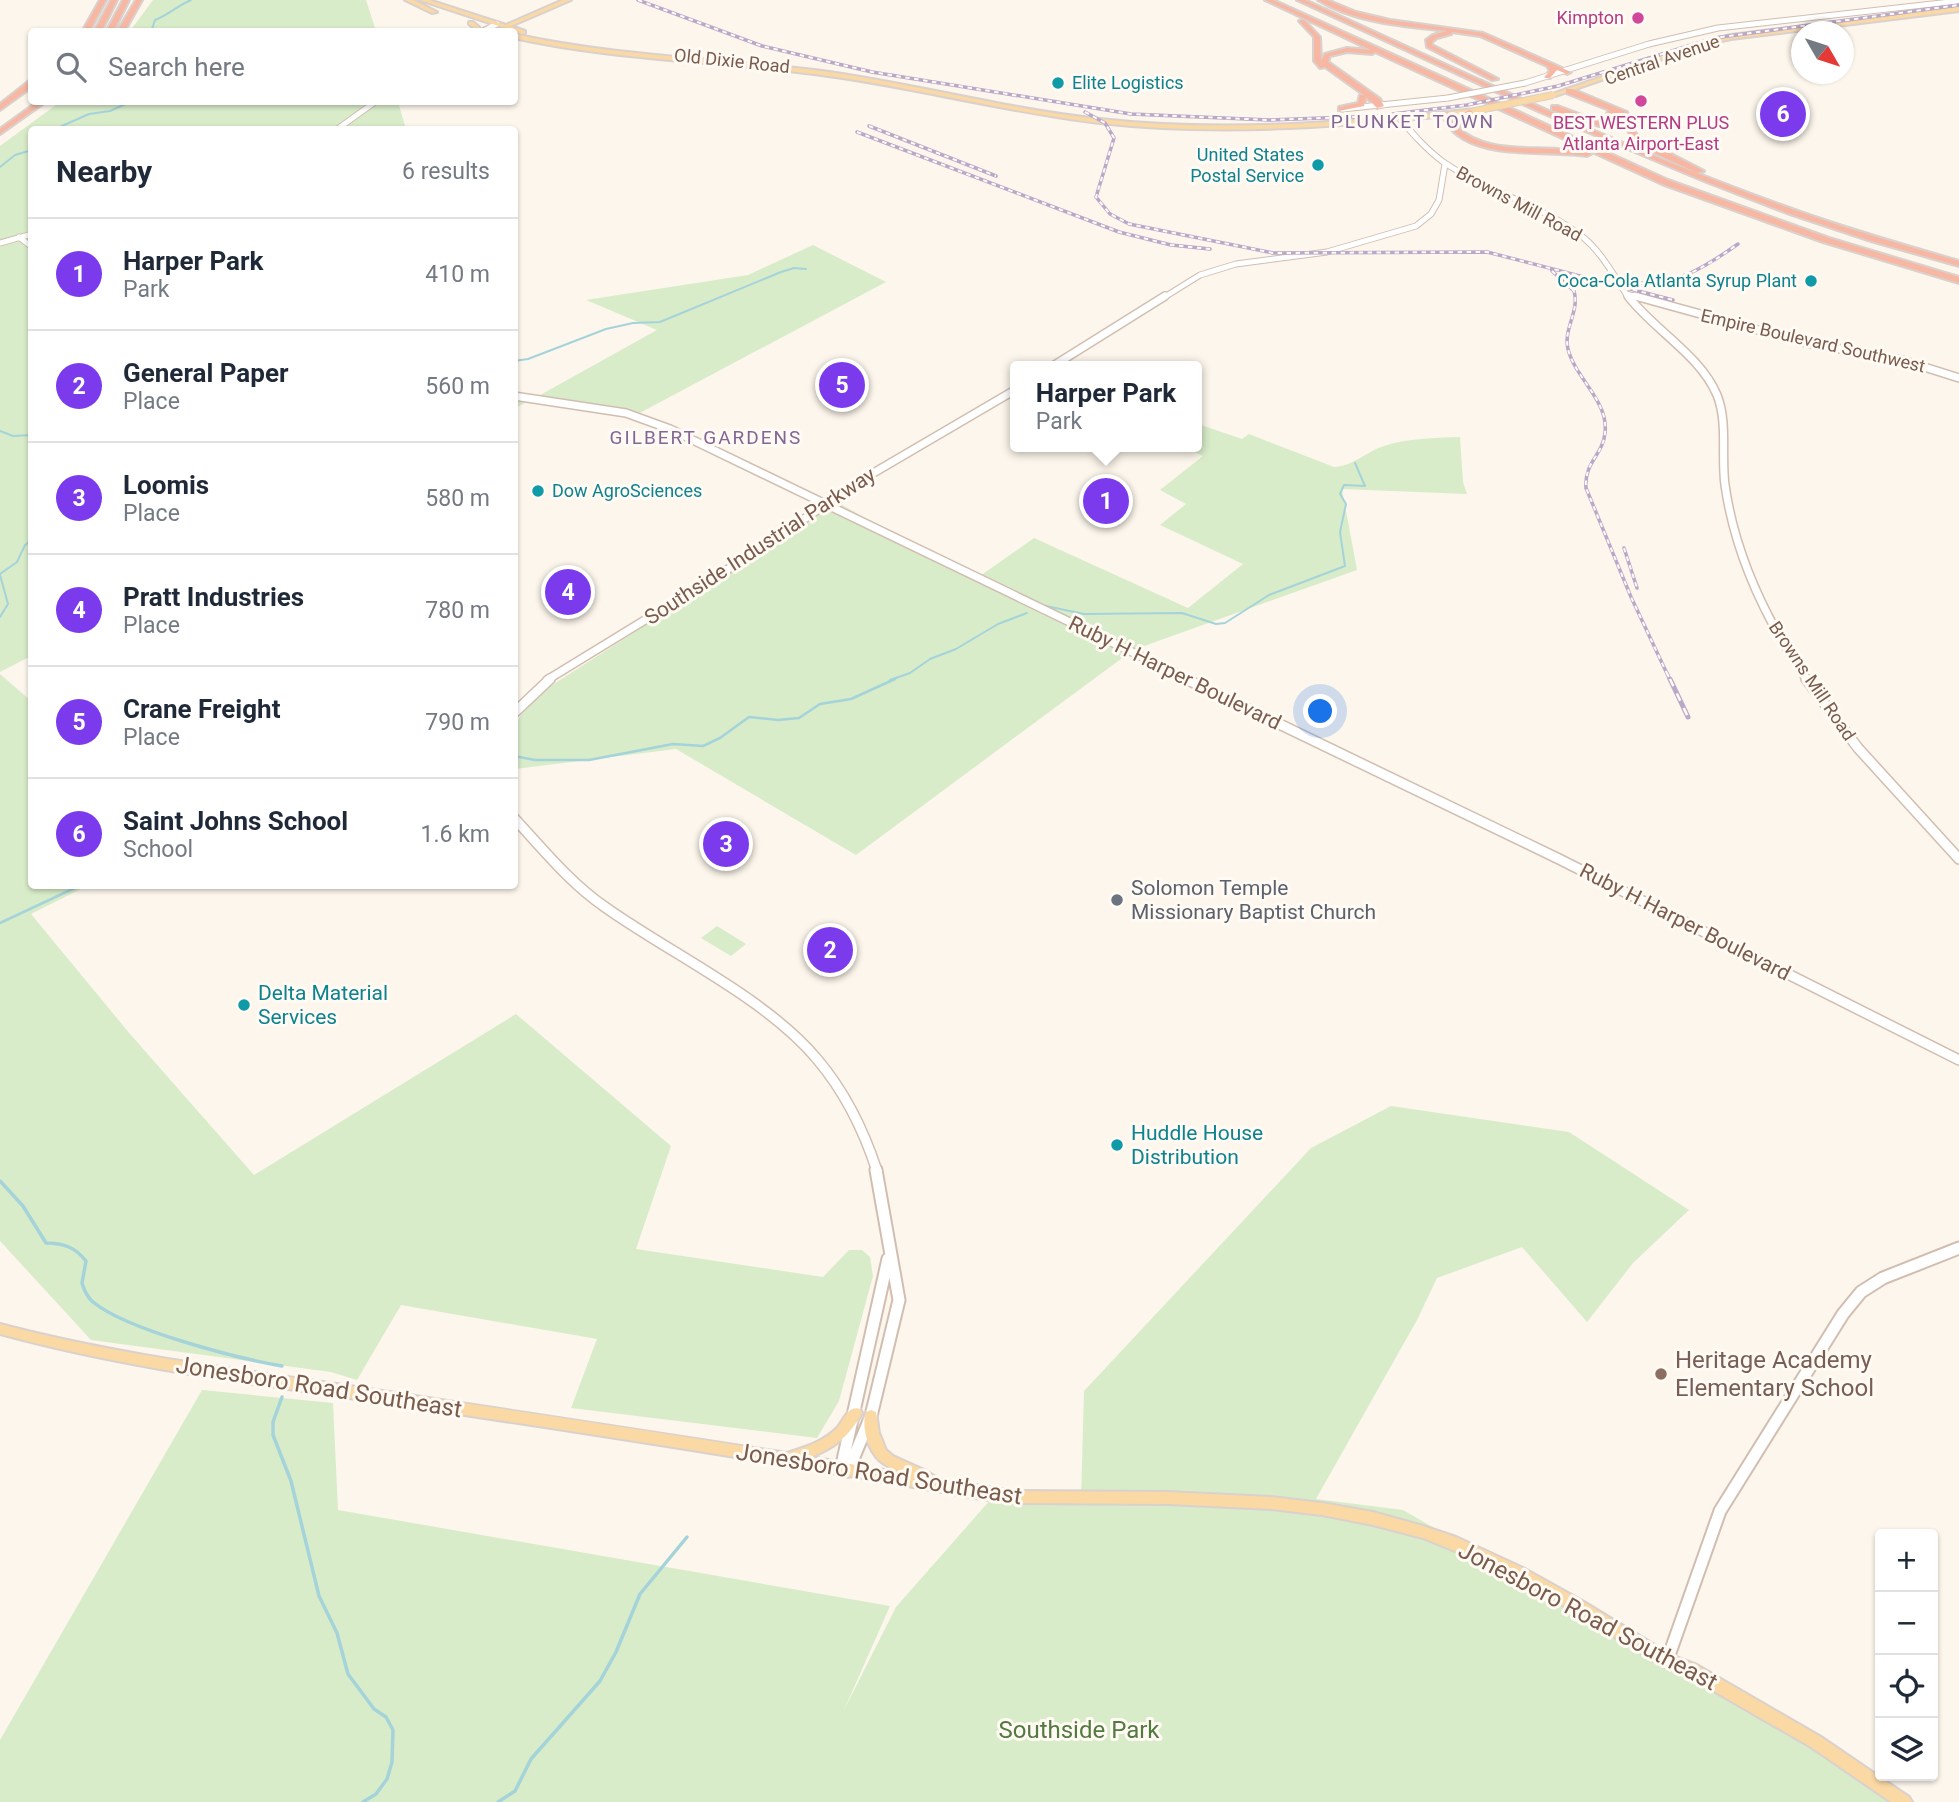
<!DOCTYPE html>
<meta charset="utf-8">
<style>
:root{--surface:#fff;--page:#f6f6f7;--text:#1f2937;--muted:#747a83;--line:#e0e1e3;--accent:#7c3aed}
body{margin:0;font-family:Roboto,sans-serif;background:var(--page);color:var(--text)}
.controls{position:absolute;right:21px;bottom:21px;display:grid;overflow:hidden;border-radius:7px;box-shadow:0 2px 5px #0004}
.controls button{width:63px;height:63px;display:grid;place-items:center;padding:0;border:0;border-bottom:2px solid var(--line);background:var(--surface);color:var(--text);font:35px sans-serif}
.compass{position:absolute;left:1791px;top:21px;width:63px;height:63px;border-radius:50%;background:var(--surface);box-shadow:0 2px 5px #0004;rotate:129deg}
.you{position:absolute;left:1321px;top:712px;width:24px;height:24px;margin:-18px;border:5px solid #fff;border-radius:50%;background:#1a73e8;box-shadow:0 0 0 10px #1a73e833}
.badge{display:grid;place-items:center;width:46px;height:46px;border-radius:50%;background:var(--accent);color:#fff;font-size:23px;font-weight:700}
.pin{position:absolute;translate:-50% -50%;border:4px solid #fff;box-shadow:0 2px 7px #0006}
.popup{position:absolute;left:1010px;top:361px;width:192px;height:91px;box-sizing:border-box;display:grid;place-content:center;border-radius:7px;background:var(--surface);filter:drop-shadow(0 2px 5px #0005);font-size:23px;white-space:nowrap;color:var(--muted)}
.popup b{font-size:26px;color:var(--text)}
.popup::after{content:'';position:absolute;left:50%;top:100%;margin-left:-14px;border:14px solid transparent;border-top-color:var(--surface)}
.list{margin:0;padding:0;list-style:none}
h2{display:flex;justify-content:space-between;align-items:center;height:91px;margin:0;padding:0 28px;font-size:30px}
h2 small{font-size:23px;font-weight:400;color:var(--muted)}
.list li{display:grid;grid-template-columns:46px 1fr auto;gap:21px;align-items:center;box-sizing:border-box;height:112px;padding:0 28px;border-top:2px solid var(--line)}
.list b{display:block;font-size:26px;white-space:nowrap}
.list p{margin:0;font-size:23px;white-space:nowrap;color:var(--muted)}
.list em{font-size:23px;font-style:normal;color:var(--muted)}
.icon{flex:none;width:38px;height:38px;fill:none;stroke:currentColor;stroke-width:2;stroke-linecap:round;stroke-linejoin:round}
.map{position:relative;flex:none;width:1959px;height:1802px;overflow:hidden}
.search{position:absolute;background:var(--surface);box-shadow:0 2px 5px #0004;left:28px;top:28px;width:490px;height:77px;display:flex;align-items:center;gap:18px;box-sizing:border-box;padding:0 24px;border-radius:7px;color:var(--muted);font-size:26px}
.panel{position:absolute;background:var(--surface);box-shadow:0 2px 5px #0004;left:28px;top:126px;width:490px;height:763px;border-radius:7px}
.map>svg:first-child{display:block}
.green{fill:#d8ecc9}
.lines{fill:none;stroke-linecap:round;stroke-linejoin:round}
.stream-far2{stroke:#a5d3da;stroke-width:2}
.stream-far1{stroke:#a5d3da;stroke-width:2.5}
.stream{stroke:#a5d3da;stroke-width:3.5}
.minor-far3-casing{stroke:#d1beb0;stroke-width:7}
.minor-far2-casing{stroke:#d1beb0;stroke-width:10}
.minor-far1-casing{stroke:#d1beb0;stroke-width:12}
.minor-casing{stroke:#d1beb0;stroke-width:15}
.major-casing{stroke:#dad1cd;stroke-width:4}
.highway-casing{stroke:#dad1cd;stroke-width:4}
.minor-far3{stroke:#fff;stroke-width:5}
.minor-far2{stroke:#fff;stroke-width:7}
.minor-far1{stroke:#fff;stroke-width:9}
.minor{stroke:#fff;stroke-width:11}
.major{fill:#fbd9a5;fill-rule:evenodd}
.highway{fill:#f7b7a3;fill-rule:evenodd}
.rail-far1-casing{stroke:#b9a8c9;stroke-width:3.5}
.rail-casing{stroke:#b9a8c9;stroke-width:5}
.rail-far1{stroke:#fffaf3;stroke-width:2;stroke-dasharray:4.5;stroke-linecap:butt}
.rail{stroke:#fffaf3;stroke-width:2.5;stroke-dasharray:8;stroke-linecap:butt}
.minor-bridge-casing{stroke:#d1beb0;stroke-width:7;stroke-linecap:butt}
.major-bridge-casing{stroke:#dad1cd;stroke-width:8;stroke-linecap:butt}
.minor-bridge{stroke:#fff;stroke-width:5}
.major-bridge{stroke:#fbd9a5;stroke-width:6}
.hotel-dot{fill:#d1479c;stroke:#fffaf3;stroke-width:2.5}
.culture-dot{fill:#0f9aa8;stroke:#fffaf3;stroke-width:2.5}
.worship-dot{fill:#6b7280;stroke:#fffaf3;stroke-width:2.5}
.education-dot{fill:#8d6e63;stroke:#fffaf3;stroke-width:2.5}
.labels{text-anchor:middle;stroke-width:6;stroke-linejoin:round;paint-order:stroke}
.far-hotel-label{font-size:18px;fill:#b23c85;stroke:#fffaf3;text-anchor:end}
.far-street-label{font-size:18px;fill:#7a5c4d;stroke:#fffaf3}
.far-culture-label{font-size:18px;fill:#0d838f;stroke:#fffaf3;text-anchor:start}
.far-neighbourhood-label{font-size:19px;letter-spacing:2px;fill:#846695;stroke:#fffaf3}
.street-label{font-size:21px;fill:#7a5c4d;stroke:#fffaf3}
.worship-label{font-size:21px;fill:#5b616d;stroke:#fffaf3;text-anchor:start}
.culture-label{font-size:21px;fill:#0d838f;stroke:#fffaf3;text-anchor:start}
.near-education-label{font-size:24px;fill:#785e54;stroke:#fffaf3;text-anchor:start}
.near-street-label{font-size:24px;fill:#7a5c4d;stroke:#fffaf3}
.near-park-label{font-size:24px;fill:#537a41;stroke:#fffaf3}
</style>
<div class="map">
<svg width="1959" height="1802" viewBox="0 0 1959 1802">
<rect width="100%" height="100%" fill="#fdf6ec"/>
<!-- green -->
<path class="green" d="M153,0H366L376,31H130Z
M60,102H398L406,129L32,130L31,656L0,672V146Z
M813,245L886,282L634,416L533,399L515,408L514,396L533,399L657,330L586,300L748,275Z
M1201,425L1242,439L1249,434L1334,467C1353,466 1366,452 1384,446C1408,438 1435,438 1460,437L1463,482L1467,494L1342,489L1357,570L1133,650L856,855L676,749L515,769L514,726L532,698L837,502L918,548L977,578L1034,538L1188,608L1243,564L1160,525L1186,504L1160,490L1203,456L1182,447H1197V428Z
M0,674L31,701L32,886H87L31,914L130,1034L254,1175L516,1014L671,1146L636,1249L823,1277L849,1250H862L870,1257L873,1276L839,1401L817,1438L571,1408L597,1339L401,1305L357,1380L331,1372L91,1340L0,1241Z
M717,926L746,944L731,956L701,938Z
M1391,1106L1569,1132L1689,1210L1633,1263L1587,1322L1522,1247L1437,1278L1417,1320L1316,1499L1403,1510L1804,1741L1893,1802H0V1740L202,1390L333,1403L338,1510L890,1606L844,1710L896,1607L999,1490L1081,1500L1084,1391L1311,1148Z"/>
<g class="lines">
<!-- stream-far2 -->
<path class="stream-far2" d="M151,32L155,20C168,15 177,6 191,0
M53,130L89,114L110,111L130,102
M0,167L15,155L32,150
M514,361L528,359L606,329L633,323L660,322L781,272L794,268L806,269
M0,431L13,436L32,435
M0,574L17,562L25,545L32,540
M0,575L8,604L0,617
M1046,606L1084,614L1182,613L1216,624L1225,623L1269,595L1345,566L1340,532L1346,504L1340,494L1344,485L1365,486L1355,463
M890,680L910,673L930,659L956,649L998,624L1027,613"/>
<!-- stream-far1 -->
<path class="stream-far1" d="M514,756L535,760H589L673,744L703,746L720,738L749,717L778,720L799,718L820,704L851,699L895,679
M0,923L79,886"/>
<!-- stream -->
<path class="stream" d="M0,1181L23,1206L46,1243C63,1243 75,1247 86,1261L82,1283C84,1290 87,1297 93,1302C127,1330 236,1358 282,1366
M282,1397L273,1422V1435L291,1481L319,1596L337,1633L348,1674L374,1709L386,1717L393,1730L392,1762L387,1779L376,1794L363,1802
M498,1802L515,1791L531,1759L600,1681L616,1652L640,1594L687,1537"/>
<!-- minor-far3 casing -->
<g class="minor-far3-casing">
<path id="minor-far3" d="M481,32L497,24
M1525,83L1649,44L1718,28L1959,1
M1342,109L1448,98
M1400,119C1413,134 1426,149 1442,161C1486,192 1542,204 1584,238C1603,254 1615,278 1629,298
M336,130L375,102
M19,237L32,247
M0,243L32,234
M1626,294L1641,298
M1163,298L1200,275L1236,264L1327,252L1416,226L1431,214L1439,200L1445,164"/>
</g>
<!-- minor-far2 casing -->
<g class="minor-far2-casing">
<path id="minor-far2" d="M1628,296C1654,330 1700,355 1717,395C1728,422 1721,456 1725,485C1735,555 1767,622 1807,680
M1635,296L1802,342L1902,360L1959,378
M1053,366L1165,296
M514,396L626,413L670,429L1190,680
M547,680L756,552L858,482L1015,390"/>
</g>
<!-- minor-far1 casing -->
<g class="minor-far1-casing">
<path id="minor-far1" d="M1186,679L1559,859L1959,1060
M1806,679L1858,748L1959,859
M514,713L550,679
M514,818C543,849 570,883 605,907C671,954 766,998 817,1059C845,1092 864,1131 877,1171"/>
</g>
<!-- minor casing -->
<g class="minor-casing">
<path id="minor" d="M841,1469L888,1259
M848,1471L871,1416L899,1300L876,1170
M1667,1661L1720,1511L1843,1314L1861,1292L1883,1278L1959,1248"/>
</g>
<!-- major casing -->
<g class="major-casing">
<path id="major" d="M405,0H413L437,12L432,13Z
M420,0H429L506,25L563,0H571L511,26L525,31V33L523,34Z
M1959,7V11L1731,39L1703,45L1555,96L1550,95L1699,43L1731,35Z
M469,22H473L479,27V32H473L474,28L469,24Z
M514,34C613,56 714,58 814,70C910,82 1004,109 1100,119C1225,133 1351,122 1475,109L1478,111L1475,113C1351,126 1225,137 1100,123C1004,112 910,86 814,74C714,61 613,60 514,38Z
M0,1324C113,1354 228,1368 343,1385C491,1407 639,1429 787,1453C805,1447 823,1442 837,1428C844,1420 848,1405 860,1409L862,1413C850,1436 834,1448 811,1457L901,1473C894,1469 886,1466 880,1461C868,1450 861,1427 866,1412L871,1410L876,1412L879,1433L886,1450L893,1456L924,1470L939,1479L1012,1491L1168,1492L1271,1497L1322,1503L1373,1512L1423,1526L1456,1537L1523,1568L1584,1602L1671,1655L1695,1664L1821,1737L1909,1797L1912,1802H1891L1811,1747L1686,1675L1662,1666L1544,1594L1482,1562L1423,1538L1373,1525L1322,1515L1271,1509L1168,1504L1012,1503L975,1498C788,1464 599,1435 411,1407C273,1386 135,1371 0,1334Z"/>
</g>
<!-- highway casing -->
<g class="highway-casing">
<path id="highway" d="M100,0H106L89,32H82Z
M111,0H117L101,32H94Z
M123,0H129L113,32H106Z
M136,0H142L124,32H117Z
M1265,0H1273L1668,180L1829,238L1959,277V283L1823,242L1662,184L1375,52L1372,54L1347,52L1330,56L1328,62L1380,99L1384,106L1377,108L1366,97L1364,106L1339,111V107L1358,103L1360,95H1364L1325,67L1320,68L1314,61V37L1299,21L1304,20L1320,37L1321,61L1325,54L1347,48L1371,50Z
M1297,0H1305C1466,74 1626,150 1792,209C1847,229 1903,245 1959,261V266L1871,241L1787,213L1704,181L1540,112Z
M1318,0H1327L1356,12L1390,20L1483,33L1571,72L1567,74L1557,70L1550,78H1546L1544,77L1550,71L1547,66L1480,36L1452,32L1451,34L1437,38L1432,42V45L1498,79L1492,80L1427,47L1426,40L1433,35L1447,31C1404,26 1355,23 1318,0Z
M29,81H32V87L0,110V104Z
M1566,89H1572L1627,112L1636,134L1642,139L1704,171L1697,173C1682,165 1646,151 1635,141C1627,134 1627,124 1621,115L1622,123L1599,126L1552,110V106H1558L1600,122L1615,119L1607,114L1609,110L1566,93Z
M37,102H45L0,134V129Z
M1469,110L1476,112L1462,120L1461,126H1456C1482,152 1524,147 1558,149C1569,149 1581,149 1591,154L1587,156C1548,150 1485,160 1454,132C1449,127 1445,120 1441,114L1448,112L1455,123L1456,117Z"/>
</g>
<!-- minor-far3 -->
<use href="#minor-far3" class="minor-far3"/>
<!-- minor-far2 -->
<use href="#minor-far2" class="minor-far2"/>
<!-- minor-far1 -->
<use href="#minor-far1" class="minor-far1"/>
<!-- minor -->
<use href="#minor" class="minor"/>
<!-- major -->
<use href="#major" class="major"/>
<!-- highway -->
<use href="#highway" class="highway"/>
<!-- rail-far1 casing -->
<g class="rail-far1-casing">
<path id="rail-far1" d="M638,0L762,46L872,72L1131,114L1269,120L1376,116L1467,105L1558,86L1714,38L1959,5
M1085,112L1105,123L1114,138L1096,197L1110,214L1129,224L1273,253L1487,252L1673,300
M869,126L996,176
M857,132L1119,232L1171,245L1210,249
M1552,271L1574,291C1580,311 1563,329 1568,349C1575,378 1609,401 1605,433C1603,455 1584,462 1586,488L1631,597L1670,680
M1631,283C1677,285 1701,270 1738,244
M1624,548L1637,588
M1667,673L1670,680"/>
</g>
<!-- rail casing -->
<g class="rail-casing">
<path id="rail" d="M1670,679L1688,717"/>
</g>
<!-- rail-far1 -->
<use href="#rail-far1" class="rail-far1"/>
<!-- rail -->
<use href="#rail" class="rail"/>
<!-- minor-bridge casing -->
<g class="minor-bridge-casing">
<path id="minor-bridge" d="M1448,98L1525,83"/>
</g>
<!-- major-bridge casing -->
<g class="major-bridge-casing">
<path id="major-bridge" d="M1475,111L1553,95"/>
</g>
<!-- minor-bridge -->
<use href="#minor-bridge" class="minor-bridge"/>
<!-- major-bridge -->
<use href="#major-bridge" class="major-bridge"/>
</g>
<!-- markers -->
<g class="hotel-dot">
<circle cx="1638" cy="18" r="7"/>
<circle cx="1641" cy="101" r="7"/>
</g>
<g class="culture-dot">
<circle cx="1058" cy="83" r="7"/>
<circle cx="1318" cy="165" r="7"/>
<circle cx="1811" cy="281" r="7"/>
<circle cx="538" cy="491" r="7"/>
<circle cx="244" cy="1005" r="7"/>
<circle cx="1117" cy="1145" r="7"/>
</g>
<circle class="worship-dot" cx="1117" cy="900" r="7"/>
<circle class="education-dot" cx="1661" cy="1374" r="7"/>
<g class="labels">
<!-- far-hotel labels -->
<g class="far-hotel-label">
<text x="1624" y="24">Kimpton</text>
<text x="1641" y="129" text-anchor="middle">BEST WESTERN PLUS<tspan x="1641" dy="21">Atlanta Airport-East</tspan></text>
</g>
<!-- far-street labels -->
<g class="far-street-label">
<text transform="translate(1662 60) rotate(-19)" y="6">Central Avenue</text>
<text transform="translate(732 61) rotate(6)" y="6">Old Dixie Road</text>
<text transform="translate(1519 204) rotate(28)" y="6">Browns Mill Road</text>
<text transform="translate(1813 341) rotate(13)" y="6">Empire Boulevard Southwest</text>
<text transform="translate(1812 681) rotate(56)" y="6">Browns Mill Road</text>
</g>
<!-- far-culture labels -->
<g class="far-culture-label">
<text x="1072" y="89">Elite Logistics</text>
<text x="1304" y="161" text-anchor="end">United States<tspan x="1304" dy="21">Postal Service</tspan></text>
<text x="1797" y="287" text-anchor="end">Coca-Cola Atlanta Syrup Plant</text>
<text x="552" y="497">Dow AgroSciences</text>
</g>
<!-- far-neighbourhood labels -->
<g class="far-neighbourhood-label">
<text x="1413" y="128">PLUNKET TOWN</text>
<text x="706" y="444">GILBERT GARDENS</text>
</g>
<!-- street labels -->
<g class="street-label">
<text transform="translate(760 546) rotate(-33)" y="7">Southside Industrial Parkway</text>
<text transform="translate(1175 673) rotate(26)" y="7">Ruby H Harper Boulevard</text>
<text transform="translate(1685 922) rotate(27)" y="7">Ruby H Harper Boulevard</text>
</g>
<!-- worship labels -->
<g class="worship-label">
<text x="1131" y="895">Solomon Temple<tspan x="1131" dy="24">Missionary Baptist Church</tspan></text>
</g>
<!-- culture labels -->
<g class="culture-label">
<text x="258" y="1000">Delta Material<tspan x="258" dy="24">Services</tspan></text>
<text x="1131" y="1140">Huddle House<tspan x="1131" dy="24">Distribution</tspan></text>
</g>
<!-- near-education labels -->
<g class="near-education-label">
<text x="1675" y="1368">Heritage Academy<tspan x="1675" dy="28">Elementary School</tspan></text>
</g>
<!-- near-street labels -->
<g class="near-street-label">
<text transform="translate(319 1387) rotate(9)" y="8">Jonesboro Road Southeast</text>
<text transform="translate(879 1474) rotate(9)" y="8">Jonesboro Road Southeast</text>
<text transform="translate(1588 1616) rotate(28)" y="8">Jonesboro Road Southeast</text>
</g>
<!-- near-park labels -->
<g class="near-park-label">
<text x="1079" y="1738">Southside Park</text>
</g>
</g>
</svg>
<div class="controls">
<button>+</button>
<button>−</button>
<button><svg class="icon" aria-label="locate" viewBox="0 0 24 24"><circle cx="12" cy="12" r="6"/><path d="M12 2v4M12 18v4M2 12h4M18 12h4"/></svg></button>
<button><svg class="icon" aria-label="layers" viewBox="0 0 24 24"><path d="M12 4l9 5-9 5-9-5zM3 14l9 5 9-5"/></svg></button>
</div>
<svg class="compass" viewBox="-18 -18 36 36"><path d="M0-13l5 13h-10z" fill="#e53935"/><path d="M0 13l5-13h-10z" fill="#747a83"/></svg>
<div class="you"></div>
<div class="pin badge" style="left:1106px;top:501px">1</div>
<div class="popup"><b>Harper Park</b>Park</div>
<div class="pin badge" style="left:830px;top:950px">2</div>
<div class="pin badge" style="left:726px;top:844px">3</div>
<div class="pin badge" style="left:568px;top:592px">4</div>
<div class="pin badge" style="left:842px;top:385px">5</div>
<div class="pin badge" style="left:1783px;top:114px">6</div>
<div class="search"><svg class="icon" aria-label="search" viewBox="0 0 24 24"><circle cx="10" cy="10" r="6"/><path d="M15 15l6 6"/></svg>Search here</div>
<section class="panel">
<h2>Nearby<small>6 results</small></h2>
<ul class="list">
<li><span class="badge">1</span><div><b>Harper Park</b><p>Park</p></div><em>410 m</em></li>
<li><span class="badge">2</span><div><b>General Paper</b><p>Place</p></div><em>560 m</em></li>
<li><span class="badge">3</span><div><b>Loomis</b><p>Place</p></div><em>580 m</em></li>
<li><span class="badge">4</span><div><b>Pratt Industries</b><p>Place</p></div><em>780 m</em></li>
<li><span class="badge">5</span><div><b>Crane Freight</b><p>Place</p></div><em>790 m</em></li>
<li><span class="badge">6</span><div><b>Saint Johns School</b><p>School</p></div><em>1.6 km</em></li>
</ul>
</section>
</div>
